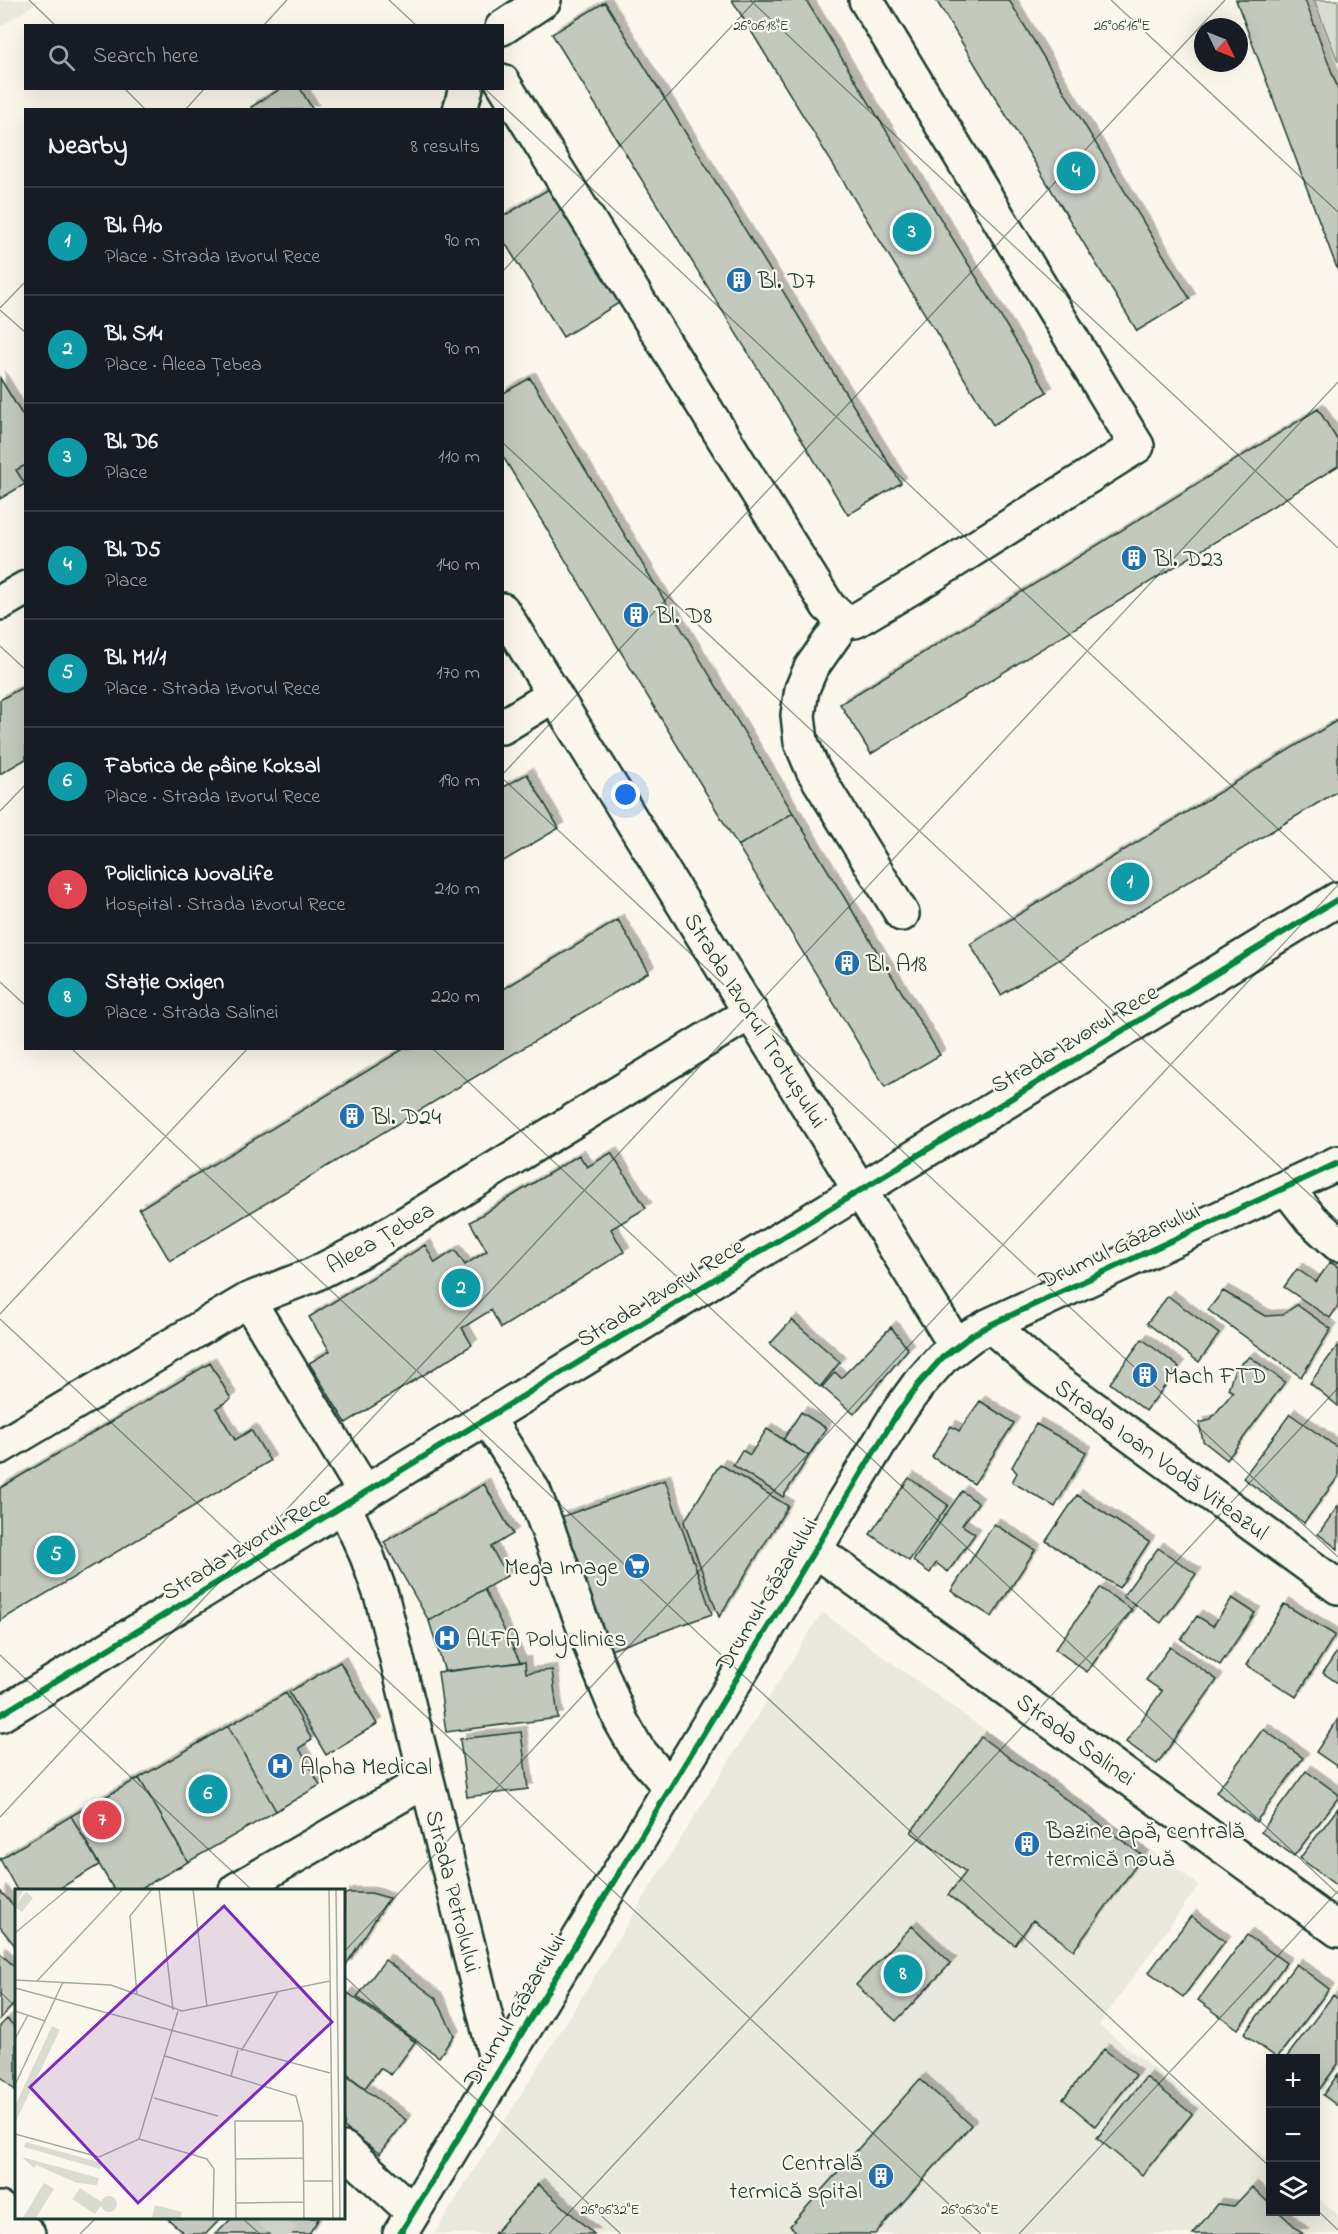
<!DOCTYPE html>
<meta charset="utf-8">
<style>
:root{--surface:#171b24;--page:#20242c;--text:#f1f3f6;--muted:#9ea1a6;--line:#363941;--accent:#1f6fb2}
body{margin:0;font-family:"Indie Flower",sans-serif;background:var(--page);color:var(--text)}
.controls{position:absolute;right:18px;bottom:18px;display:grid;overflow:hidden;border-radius:0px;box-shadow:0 6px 24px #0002}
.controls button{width:54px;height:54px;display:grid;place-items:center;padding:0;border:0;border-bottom:2px solid var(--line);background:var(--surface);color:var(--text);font:30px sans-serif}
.compass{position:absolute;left:1194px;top:18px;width:54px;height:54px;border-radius:50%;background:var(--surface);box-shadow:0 6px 24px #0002;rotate:133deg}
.you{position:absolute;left:626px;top:795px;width:21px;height:21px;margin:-15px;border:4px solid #fff;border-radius:50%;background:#1a73e8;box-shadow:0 0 0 9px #1a73e833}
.badge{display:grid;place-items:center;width:39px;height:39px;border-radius:50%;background:var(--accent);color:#fff;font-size:20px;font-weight:700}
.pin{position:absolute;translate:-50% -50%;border:3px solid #fff;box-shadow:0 2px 6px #0006}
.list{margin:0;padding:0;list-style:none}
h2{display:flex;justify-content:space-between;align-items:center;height:78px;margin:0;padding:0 24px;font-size:26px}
h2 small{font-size:20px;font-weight:400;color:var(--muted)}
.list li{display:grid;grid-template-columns:39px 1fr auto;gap:18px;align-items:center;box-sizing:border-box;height:108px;padding:0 24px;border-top:2px solid var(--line)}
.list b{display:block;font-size:22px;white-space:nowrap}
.list p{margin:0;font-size:20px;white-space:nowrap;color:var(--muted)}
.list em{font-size:20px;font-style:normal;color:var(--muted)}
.icon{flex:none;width:33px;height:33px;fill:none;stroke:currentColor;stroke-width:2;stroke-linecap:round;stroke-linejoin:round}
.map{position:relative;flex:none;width:1338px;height:2234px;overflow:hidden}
.search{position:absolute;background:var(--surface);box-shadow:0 6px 24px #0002;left:24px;top:24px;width:480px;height:66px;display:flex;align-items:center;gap:15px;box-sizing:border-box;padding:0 21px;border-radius:0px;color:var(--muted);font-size:22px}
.panel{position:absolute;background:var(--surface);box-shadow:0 6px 24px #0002;left:24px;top:108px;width:480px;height:942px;border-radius:0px}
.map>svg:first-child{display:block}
.built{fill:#eae9de}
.green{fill:#dbdcd1;stroke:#7d8c82;stroke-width:1.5}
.building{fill:#c4c9be;stroke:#1f3d34;stroke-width:1.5;filter:url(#shadow)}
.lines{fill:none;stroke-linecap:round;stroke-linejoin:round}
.minor-tunnel{stroke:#cfd2c7;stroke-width:33;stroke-dasharray:33 16;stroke-linecap:butt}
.minor-casing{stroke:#1f3d34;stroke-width:38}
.major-casing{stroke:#1f3d34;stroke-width:38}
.minor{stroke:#fbf7ec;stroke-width:33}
.major{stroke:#fbf7ec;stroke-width:33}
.cycleway-casing{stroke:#fbf7ec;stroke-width:10}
.cycleway{stroke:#00873e;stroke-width:6}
.ticks{fill:none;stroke:#1f3d34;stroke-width:1.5;stroke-opacity:0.45}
.labels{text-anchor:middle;stroke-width:4.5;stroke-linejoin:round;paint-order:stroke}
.poi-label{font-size:24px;fill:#1f3d34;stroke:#fbf7ec;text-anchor:start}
.street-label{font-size:24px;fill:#1f3d34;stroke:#fbf7ec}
.inset-road{fill:none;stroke:#a3ada2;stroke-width:1.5}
.view{fill:#7b2cbf;fill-opacity:0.15;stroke:#7b2cbf;stroke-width:3}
.inset-edge{fill:none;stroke:#1f3d34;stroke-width:3}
.ticks-label{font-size:15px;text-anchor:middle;fill:#1f3d34;stroke:#fbf7ec;stroke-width:4.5;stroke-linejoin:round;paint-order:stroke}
</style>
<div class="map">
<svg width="1338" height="2234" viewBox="0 0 1338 2234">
<defs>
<filter id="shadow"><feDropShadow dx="5.5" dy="-5.5" stdDeviation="0" flood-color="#0004"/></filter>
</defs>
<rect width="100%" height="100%" fill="#fbf7ec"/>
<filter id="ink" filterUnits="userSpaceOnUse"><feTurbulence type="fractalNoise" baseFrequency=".0167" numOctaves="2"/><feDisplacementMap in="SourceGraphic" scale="12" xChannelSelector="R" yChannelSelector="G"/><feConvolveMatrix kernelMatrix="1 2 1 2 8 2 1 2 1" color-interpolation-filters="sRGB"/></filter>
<g filter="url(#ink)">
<!-- built -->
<path class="built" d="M0,0H41L0,27Z
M822,1612L1199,1885L1099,2025L1270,2161V2212H1316V2197L1338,2214V2234H434Z"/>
<!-- green -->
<path class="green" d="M1314,0H1338V62Z"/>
<!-- building -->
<path class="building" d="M732,0H806L1047,392L993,425Z
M936,0H1009L1190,299L1137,331Z
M1236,0H1305L1338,89V271Z
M605,2L901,483L848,515L552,34Z
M282,88H300L313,110H253L251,107Z
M549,189L619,303L563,337L502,238V217Z
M0,378L26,421V465L16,470L25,484L0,499Z
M530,378L793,813L738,846L502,455V394Z
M1318,409L1338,441V466L871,754L840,704Z
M26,685V759L0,774V700Z
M1338,720V791L1001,995L970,944Z
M527,774L559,828L502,862V788Z
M793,813L940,1055L885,1087L738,846Z
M618,920L649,972L170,1261L139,1209L405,1048H502V990Z
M611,1153L646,1208L611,1229L624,1252L501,1328L491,1310L462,1328L472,1345L346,1423L309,1363L330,1351L309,1317L425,1245L435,1263L455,1250L465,1265L487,1251L470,1222L579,1155L587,1167Z
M1330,1262L1338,1267V1306L1330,1318L1284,1287L1297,1269L1316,1282Z
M1223,1291L1265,1316L1282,1315L1297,1305L1331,1329L1301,1377L1208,1310Z
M1168,1296L1219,1334L1199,1362L1147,1323Z
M792,1320L840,1362L820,1387L770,1344Z
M891,1327L908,1349L854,1414L822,1387L835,1372L841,1378Z
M1142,1339L1179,1367L1146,1411L1110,1383Z
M1338,1345V1406L1310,1383Z
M1250,1357L1285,1382L1227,1460L1203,1441L1199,1423L1210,1420L1233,1392L1228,1389L1235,1369Z
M210,1363L231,1399L216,1408L235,1440L251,1430L270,1461L0,1621V1488Z
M980,1401L1014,1423L974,1484L932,1457L951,1426L959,1431Z
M801,1412L826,1428L809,1456L783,1440Z
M1290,1414L1338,1448V1477L1304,1523L1243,1478Z
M1036,1424L1086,1452L1055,1507L1012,1482L1017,1473L1012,1467Z
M767,1429L809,1456L783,1497L733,1465L742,1450L750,1455Z
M720,1464L788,1506L719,1617L684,1522Z
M909,1478L948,1505L909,1561L870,1534Z
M665,1480L712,1614L608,1651L561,1517Z
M484,1484L513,1534L491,1547L507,1576L429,1621L384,1542Z
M962,1491L978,1503L962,1525L975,1534L948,1572L936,1563L930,1573L913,1561Z
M1077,1495L1149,1542L1119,1588L1046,1541Z
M1338,1506V1549L1318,1534Z
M994,1524L1035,1550L992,1617L951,1591Z
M1158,1548L1196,1574L1161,1623L1123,1596Z
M1100,1588L1132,1610L1087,1672L1055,1649Z
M484,1589L520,1662L445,1672L429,1621Z
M1232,1598L1255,1613L1220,1665L1181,1639L1197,1616L1213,1626Z
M1284,1604L1335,1635L1296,1697L1246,1665Z
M1170,1647L1217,1680L1157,1764L1126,1742L1162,1691L1146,1680Z
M1338,1650V1683L1323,1673Z
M340,1662L377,1724L326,1755L289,1692Z
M525,1662L526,1673L552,1670L558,1718L446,1732L438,1672Z
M286,1693L312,1740L299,1748L320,1785L276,1811L228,1726Z
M1338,1719V1767L1316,1752Z
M228,1726L276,1811L188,1862L139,1778Z
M1263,1729L1303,1758L1256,1822L1216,1792Z
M521,1732L528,1789L467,1797L460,1739Z
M981,1737L1143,1856L1074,1950L1033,1920L1015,1945L948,1895L966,1872L911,1832Z
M1306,1771L1338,1794V1798L1294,1856L1261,1832Z
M139,1778L188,1862L138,1890H114L71,1816Z
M1338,1808V1885L1337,1886L1300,1858Z
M71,1816L99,1865L57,1890H17L0,1859Z
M0,1891L16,1908V1947L0,1927Z
M348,1893H371L389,1898L346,1965L344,1964V1895Z
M1191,1916L1225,1941L1183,1997L1149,1972Z
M912,1926L951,1963L896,2021L856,1985Z
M1247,1935L1286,1963L1238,2029L1198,2000Z
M0,1953L16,1968V2002L0,2019Z
M385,1960L436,1998L454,2035L439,2057L357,1997Z
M1296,1964L1329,1989L1277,2058L1244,2034Z
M348,1993L415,2042L391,2075L380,2068L365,2088L344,2072V1999Z
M1333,1995L1338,1999V2064L1316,2094V2058H1286Z
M7,2019L16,2028V2091L0,2076V2026Z
M1104,2049L1136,2075L1095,2126L1063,2099Z
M344,2074L406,2120L380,2154L344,2127Z
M1338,2074V2106L1323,2095Z
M1146,2077L1192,2114L1142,2175L1097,2138Z
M920,2079L971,2125L875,2234H799L790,2226Z
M538,2184L594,2234H494Z
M1252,2187L1270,2204V2212H1279L1303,2234H1193L1217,2204L1234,2206Z
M167,2218H221L206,2234H185Z
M232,2218H319L309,2234H216Z"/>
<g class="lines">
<!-- minor-tunnel -->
<path class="minor-tunnel" d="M270,2234L284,2218"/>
<!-- minor casing -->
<g class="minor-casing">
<path id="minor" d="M502,28L544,0
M502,81L828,606L844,621H855L932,575L1137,446L866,0
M460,110L466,88
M0,603L26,588
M502,610L956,1346
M844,621L811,668L802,689L798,715L801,742L813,770L902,914
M502,727L554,695
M1286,1187L1311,1219L1338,1244
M248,1300L365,1493
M990,1325L1044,1372L1338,1587
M487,1418L534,1492L596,1660L621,1721L637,1749L670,1787
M0,1447L248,1300L313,1275L364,1249L751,1012
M344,1506L367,1556L382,1598L499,2071
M814,1549L1338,1930
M0,1715L1338,899
M236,1890L427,1780
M344,2149L413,2212
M400,2234L897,1414L918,1385L942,1358L972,1335L990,1325L1338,1163"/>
</g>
<!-- major casing -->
<g class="major-casing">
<path id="major" d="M0,2209L28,2234"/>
</g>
<!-- minor -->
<use href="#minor" class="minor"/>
<!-- major -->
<use href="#major" class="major"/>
<!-- cycleway casing -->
<g class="cycleway-casing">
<path id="cycleway" d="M0,1715L1338,899
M400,2234L897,1414L918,1385L942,1358L972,1335L990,1325L1338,1163"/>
</g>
<!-- cycleway -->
<use href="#cycleway" class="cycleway"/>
</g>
</g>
<!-- ticks -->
<path class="ticks" d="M29,0L56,26M389,0L417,26M750,0L1338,548M1111,0L1338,212M263,26L287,0M124,88L146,110M484,88L1338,885M185,110L205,88M502,272L756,0M0,308L26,281M0,310L26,333M502,442L1338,1221M0,646L26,670M502,775L1225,0M502,778L1338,1557M0,811L26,784M0,982L26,1006M71,1048L1270,2167M432,1048L1338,1894M0,1314L248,1048M0,1319L981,2234M0,1655L252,1890M0,1817L1338,382M344,1952L1338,885M344,1976L621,2234M0,1992L16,2007M1316,2209L1338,2230M242,2218L260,2234M80,2234L96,2218M549,2234L1338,1388M1019,2234L1338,1891"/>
<!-- icons -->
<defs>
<g id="building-disc" transform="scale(1.35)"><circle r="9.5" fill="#1f6fb2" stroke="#fbf7ec"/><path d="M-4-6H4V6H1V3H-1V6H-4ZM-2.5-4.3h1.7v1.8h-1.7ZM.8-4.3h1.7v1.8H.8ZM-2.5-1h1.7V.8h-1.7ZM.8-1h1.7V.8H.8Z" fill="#fff"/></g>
<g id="supermarket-disc" transform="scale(1.35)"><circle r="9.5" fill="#1f6fb2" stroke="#fbf7ec"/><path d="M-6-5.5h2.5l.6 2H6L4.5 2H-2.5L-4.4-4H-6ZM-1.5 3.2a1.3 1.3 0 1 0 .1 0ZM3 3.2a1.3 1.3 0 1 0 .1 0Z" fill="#fff"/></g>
<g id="hospital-disc" transform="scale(1.35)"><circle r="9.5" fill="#1f6fb2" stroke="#fbf7ec"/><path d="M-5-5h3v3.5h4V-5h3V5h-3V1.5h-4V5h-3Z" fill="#fff"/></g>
</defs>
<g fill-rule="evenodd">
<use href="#building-disc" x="739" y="280"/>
<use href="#building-disc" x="1134" y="558"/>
<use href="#building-disc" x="636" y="615"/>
<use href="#building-disc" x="847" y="963"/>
<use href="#building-disc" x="352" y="1116"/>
<use href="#building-disc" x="1145" y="1375"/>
<use href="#supermarket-disc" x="637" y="1566"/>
<use href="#hospital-disc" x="447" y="1638"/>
<use href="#hospital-disc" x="280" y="1766"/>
<use href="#building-disc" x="1027" y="1844"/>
<use href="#building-disc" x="881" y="2176"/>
</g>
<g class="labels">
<!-- poi labels -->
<g class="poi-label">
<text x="758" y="288">Bl. D7</text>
<text x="1154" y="566">Bl. D23</text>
<text x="656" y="623">Bl. D8</text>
<text x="866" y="971">Bl. A18</text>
<text x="372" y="1124">Bl. D24</text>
<text x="1164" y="1383">Mach FTD</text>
<text x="618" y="1574" text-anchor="end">Mega Image</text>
<text x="466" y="1646">ALFA Polyclinics</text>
<text x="300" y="1774">Alpha Medical</text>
<text x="1046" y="1838">Bazine apă, centrală<tspan x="1046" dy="28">termică nouă</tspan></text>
<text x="862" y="2170" text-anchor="end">Centrală<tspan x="862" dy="28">termică spital</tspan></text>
</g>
<!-- street labels -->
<g class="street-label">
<text transform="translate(756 1020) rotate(58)" y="8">Strada Izvorul Trotușului</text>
<text transform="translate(1074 1038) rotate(-31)" y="8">Strada Izvorul Rece</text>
<text transform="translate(380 1237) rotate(-30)" y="8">Aleea Țebea</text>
<text transform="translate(1119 1245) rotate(-25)" y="8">Drumul Găzarului</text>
<text transform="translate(660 1292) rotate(-31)" y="8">Strada Izvorul Rece</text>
<text transform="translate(1162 1459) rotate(36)" y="8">Strada Ioan Vodă Viteazul</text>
<text transform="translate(245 1545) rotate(-31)" y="8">Strada Izvorul Rece</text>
<text transform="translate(766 1594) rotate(-59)" y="8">Drumul Găzarului</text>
<text transform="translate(1076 1739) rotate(36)" y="8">Strada Salinei</text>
<text transform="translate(454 1891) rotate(76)" y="8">Strada Petrolului</text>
<text transform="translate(514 2010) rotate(-59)" y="8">Drumul Găzarului</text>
</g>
</g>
<!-- overview -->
<g transform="translate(15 1889)">
<rect width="330" height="330" fill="#fbf7ec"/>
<path d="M0,0H9L1,15L11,3L18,9L7,23L0,18ZM37,137L45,141L0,234V217ZM11,253L87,274L85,280L9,258ZM7,268L84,289L82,296L62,294L21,276L19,279ZM29,294L39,300L20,330H7ZM65,299L88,314L80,325L57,310ZM86 315a8 8 0 1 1 16 0a8 8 0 1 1-16 0ZM140,316L167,323L165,330L137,329Z" fill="#dbdcd1"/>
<path class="inset-road" d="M144,0L158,121M178,0L192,118M314,0L318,330M321,0L325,330M0,44L53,0M0,91L96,96L167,122L315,92M22,92L108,0M0,99L315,184M122,106L115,27L137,0M0,122L30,132M0,150L13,126M226,162L263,103M150,167L281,207L288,235L289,330M216,187L223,161M0,196L48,93M139,209L203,227M0,245L84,268L124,250L192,270L199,280L198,330M124,250L163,122M220,270L289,269M289,292H317M221,314L289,313M221,330L220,232H288"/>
<path class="view" d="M209,17L317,133L123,314L15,198Z"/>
<rect width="330" height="330" class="inset-edge"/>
</g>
<g class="ticks-label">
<text x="761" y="30">26°06'18"E</text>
<text x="1122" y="30">26°06'16"E</text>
<text x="610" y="2214">26°06'32"E</text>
<text x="970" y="2214">26°06'30"E</text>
</g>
</svg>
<div class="controls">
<button>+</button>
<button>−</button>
<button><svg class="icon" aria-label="layers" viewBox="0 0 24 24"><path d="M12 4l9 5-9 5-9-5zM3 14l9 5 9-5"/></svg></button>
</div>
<svg class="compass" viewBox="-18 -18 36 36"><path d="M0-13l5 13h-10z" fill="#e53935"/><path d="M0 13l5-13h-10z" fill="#9ea1a6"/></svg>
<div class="you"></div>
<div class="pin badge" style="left:1130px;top:882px;background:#0f9aa8">1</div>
<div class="pin badge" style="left:461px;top:1288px;background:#0f9aa8">2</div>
<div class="pin badge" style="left:912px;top:232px;background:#0f9aa8">3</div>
<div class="pin badge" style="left:1076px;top:171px;background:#0f9aa8">4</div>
<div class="pin badge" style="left:56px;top:1555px;background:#0f9aa8">5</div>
<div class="pin badge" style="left:208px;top:1794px;background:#0f9aa8">6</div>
<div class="pin badge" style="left:102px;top:1820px;background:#e0444e">7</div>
<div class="pin badge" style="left:903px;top:1974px;background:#0f9aa8">8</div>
<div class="search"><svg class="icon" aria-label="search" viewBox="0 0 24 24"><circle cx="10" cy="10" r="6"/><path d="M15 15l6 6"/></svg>Search here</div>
<section class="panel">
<h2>Nearby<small>8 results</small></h2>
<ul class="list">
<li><span class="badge" style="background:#0f9aa8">1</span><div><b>Bl. A10</b><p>Place · Strada Izvorul Rece</p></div><em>90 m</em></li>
<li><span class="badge" style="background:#0f9aa8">2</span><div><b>Bl. S14</b><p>Place · Aleea Țebea</p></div><em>90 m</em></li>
<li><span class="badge" style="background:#0f9aa8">3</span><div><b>Bl. D6</b><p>Place</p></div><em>110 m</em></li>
<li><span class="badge" style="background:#0f9aa8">4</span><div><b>Bl. D5</b><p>Place</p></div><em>140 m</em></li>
<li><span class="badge" style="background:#0f9aa8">5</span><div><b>Bl. M1/1</b><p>Place · Strada Izvorul Rece</p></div><em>170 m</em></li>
<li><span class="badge" style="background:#0f9aa8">6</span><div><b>Fabrica de pâine Koksal</b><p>Place · Strada Izvorul Rece</p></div><em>190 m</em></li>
<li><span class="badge" style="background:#e0444e">7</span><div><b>Policlinica NovaLife</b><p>Hospital · Strada Izvorul Rece</p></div><em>210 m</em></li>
<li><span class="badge" style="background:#0f9aa8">8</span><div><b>Stație Oxigen</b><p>Place · Strada Salinei</p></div><em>220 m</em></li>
</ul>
</section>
</div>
